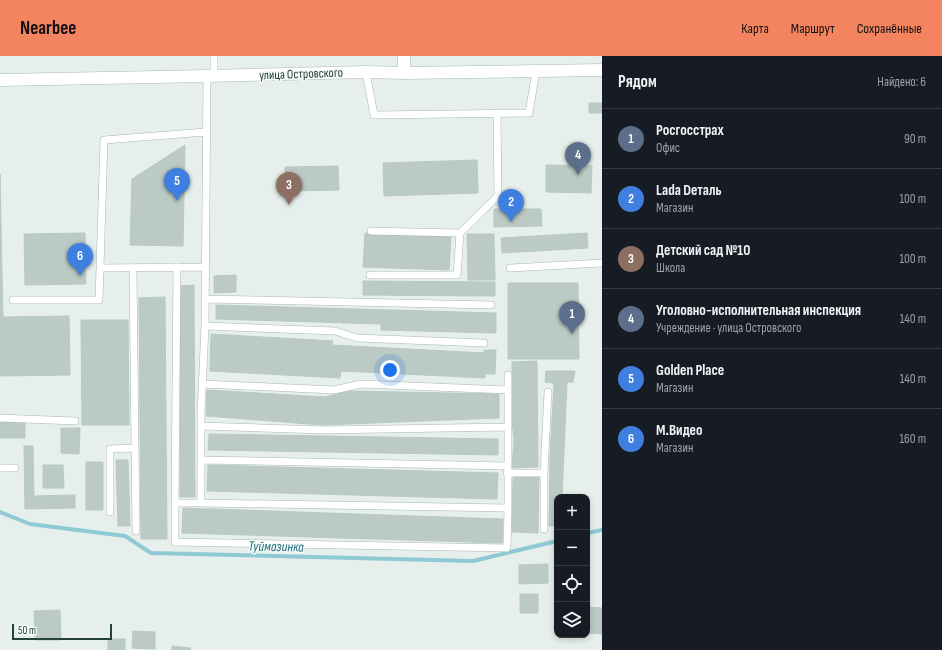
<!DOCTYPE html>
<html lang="ru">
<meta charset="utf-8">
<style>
:root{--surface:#171b24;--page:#242831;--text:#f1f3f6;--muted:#9ea1a6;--line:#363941;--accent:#f4845f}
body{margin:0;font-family:"Sofia Sans Condensed",sans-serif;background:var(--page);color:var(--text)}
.controls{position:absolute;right:12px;bottom:12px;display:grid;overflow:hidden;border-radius:8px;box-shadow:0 2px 6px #0003}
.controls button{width:36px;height:36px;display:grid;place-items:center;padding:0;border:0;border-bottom:1px solid var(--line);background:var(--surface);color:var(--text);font:20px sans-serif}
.scale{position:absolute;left:12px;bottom:10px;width:100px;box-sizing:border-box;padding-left:4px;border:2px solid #24423a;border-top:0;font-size:11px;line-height:14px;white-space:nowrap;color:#24423a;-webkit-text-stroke:3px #f7fbf9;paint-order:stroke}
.you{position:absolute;left:390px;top:314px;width:14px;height:14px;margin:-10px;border:3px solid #fff;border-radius:50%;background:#1a73e8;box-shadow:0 0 0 6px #1a73e833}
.badge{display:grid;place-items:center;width:26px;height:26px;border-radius:50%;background:var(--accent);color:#fff;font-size:13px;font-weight:700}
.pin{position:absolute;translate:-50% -33px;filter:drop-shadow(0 1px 2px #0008)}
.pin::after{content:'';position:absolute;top:21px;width:14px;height:12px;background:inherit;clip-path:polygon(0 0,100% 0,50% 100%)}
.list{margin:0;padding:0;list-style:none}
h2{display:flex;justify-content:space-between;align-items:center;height:52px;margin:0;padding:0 16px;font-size:17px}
h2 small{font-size:13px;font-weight:400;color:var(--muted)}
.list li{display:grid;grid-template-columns:26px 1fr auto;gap:12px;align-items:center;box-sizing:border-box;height:60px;padding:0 16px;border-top:1px solid var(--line)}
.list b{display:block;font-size:15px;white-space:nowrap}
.list p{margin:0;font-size:13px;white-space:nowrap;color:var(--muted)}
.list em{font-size:13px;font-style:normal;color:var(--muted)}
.icon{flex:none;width:22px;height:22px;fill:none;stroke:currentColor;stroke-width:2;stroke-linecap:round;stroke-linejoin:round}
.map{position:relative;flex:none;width:602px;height:594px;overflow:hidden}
header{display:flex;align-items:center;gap:24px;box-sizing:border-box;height:56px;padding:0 20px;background:var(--accent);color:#111}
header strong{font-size:19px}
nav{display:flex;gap:22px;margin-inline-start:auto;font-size:14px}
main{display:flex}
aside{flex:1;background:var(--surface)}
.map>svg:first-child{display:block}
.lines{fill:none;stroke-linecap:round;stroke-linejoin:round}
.stream{stroke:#8ec9d4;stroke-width:4}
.building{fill:#bbcac4;stroke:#b8c9c2}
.lane-casing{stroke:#a8b8b2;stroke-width:8}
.street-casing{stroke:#a8b8b2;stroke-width:13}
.secondary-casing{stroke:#a4bbb3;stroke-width:13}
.lane{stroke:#fff;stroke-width:7}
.street{stroke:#fff;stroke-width:12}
.secondary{stroke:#fff;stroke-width:12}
.labels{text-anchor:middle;stroke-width:3;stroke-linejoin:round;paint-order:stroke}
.street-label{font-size:13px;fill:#24423a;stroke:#f7fbf9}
.water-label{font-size:14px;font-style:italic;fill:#1c6f80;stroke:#f7fbf9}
</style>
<header>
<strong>Nearbee</strong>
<nav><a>Карта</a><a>Маршрут</a><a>Сохранённые</a></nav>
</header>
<main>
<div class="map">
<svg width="602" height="594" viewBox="0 0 602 594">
<rect width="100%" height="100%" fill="#e6efeb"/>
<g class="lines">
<!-- stream -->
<path class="stream" d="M0,456L30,468L125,480L151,497L473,505L557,485
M587,477L602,474"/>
</g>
<!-- building -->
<path class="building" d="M589,47H602V57H589Z
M185,89L183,190L130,189L132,123Z
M477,104L478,137L384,140L383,107Z
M546,109L592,110L591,137L546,136Z
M338,110L339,134L285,135V111Z
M0,118L2,217H0Z
M494,153H541L542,170L494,171Z
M85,177L86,228L25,229L24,178Z
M365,177L451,181L449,214L363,211Z
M587,177L588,192L502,197L501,182Z
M467,178H494L495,224H468Z
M0,217H2L3,261L69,260L70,319L0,320Z
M236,219V236L214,237V220Z
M363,225L495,226V240L363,239Z
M508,227H578L579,303H508Z
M194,229L195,441H180V230Z
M165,241L167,483H141L139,242Z
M216,249L496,257V277L381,274V268L216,263Z
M81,264H128L129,369H82Z
M211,278L333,285L332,289L484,297V294H496L495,318H485V322L341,315L340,322L210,315Z
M537,305L538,411L512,412L514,384L512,365V306Z
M546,315H575L573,326H567L562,441H557V469L549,470L550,401L554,327L545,326Z
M207,334L325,341L348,335L499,338V362L322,369L206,360Z
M0,366H25V382H0Z
M61,372H80L79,398L61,397Z
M209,378L498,383V399L208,394Z
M24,390H33L34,440L75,439V452L25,453Z
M116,404H128L130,470H118Z
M86,406H103V454H86Z
M43,409H63L64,432H43Z
M208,409L498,417L497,443L207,435Z
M513,421H539L538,477L512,476Z
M183,452L503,463L502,487L182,477Z
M548,508V527L519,528V509Z
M520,538H538V557H520Z
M587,551L602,552V578L587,577Z
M60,554L61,584H35L34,555Z
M133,575L155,576V593L132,592Z
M108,583H125V594H108Z
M172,590L191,592L190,594H172Z"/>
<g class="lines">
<!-- lane casing -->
<g class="lane-casing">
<path id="lane" d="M214,0V20
M366,16L374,59L529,57L536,15
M371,175L460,177L498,140L497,57
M205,211L100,212L104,84L206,76
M133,212L136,475
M510,212L602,207
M370,219H457L460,177
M205,243L491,249
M13,244H99L100,212
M205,270L335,275L357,282L484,287
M202,328L334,334L361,328L508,334
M0,362L75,365
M201,370L323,374L508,371
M201,404L508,410V452
M508,410V319
M0,412H15
M507,417H544V473
M544,417L548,336
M175,447L177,211
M201,447L508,452L507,492L175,486V447H201V357L205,270L207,20
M110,456V393L135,392"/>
</g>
<!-- street casing -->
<g class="street-casing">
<path id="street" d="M404,17V0"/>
</g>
<!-- secondary casing -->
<g class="secondary-casing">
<path id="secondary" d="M0,24L207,20L366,16L404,17L602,14"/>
</g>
<!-- lane -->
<use href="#lane" class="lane"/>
<!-- street -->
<use href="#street" class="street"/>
<!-- secondary -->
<use href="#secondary" class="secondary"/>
</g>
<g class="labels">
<!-- street labels -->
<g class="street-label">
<text transform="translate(301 17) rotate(-2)" y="5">улица Островского</text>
</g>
<!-- water labels -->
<g class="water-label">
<text transform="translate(276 490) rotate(1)" y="5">Туймазинка</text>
</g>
</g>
</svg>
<div class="controls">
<button>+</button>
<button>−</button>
<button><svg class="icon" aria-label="locate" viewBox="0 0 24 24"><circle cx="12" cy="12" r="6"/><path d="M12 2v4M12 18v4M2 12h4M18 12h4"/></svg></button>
<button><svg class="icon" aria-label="layers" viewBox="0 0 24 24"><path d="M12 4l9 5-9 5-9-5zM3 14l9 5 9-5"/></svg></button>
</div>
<div class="scale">50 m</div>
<div class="you"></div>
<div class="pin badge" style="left:572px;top:278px;background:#5c6f8a">1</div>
<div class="pin badge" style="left:511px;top:166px;background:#3f7fe0">2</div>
<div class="pin badge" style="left:289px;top:149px;background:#8d6e63">3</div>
<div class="pin badge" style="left:578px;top:119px;background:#5c6f8a">4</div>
<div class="pin badge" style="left:177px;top:145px;background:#3f7fe0">5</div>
<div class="pin badge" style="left:80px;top:220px;background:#3f7fe0">6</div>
</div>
<aside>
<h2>Рядом<small>Найдено: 6</small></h2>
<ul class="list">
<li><span class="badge" style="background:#5c6f8a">1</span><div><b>Росгосстрах</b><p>Офис</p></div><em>90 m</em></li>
<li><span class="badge" style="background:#3f7fe0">2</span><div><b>Lada Dеталь</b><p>Магазин</p></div><em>100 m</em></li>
<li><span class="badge" style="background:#8d6e63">3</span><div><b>Детский сад №10</b><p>Школа</p></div><em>100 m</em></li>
<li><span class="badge" style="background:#5c6f8a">4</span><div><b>Уголовно-исполнительная инспекция</b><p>Учреждение · улица Островского</p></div><em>140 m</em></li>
<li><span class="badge" style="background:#3f7fe0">5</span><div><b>Golden Place</b><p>Магазин</p></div><em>140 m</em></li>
<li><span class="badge" style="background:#3f7fe0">6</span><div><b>М.Видео</b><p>Магазин</p></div><em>160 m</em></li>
</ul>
</aside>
</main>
